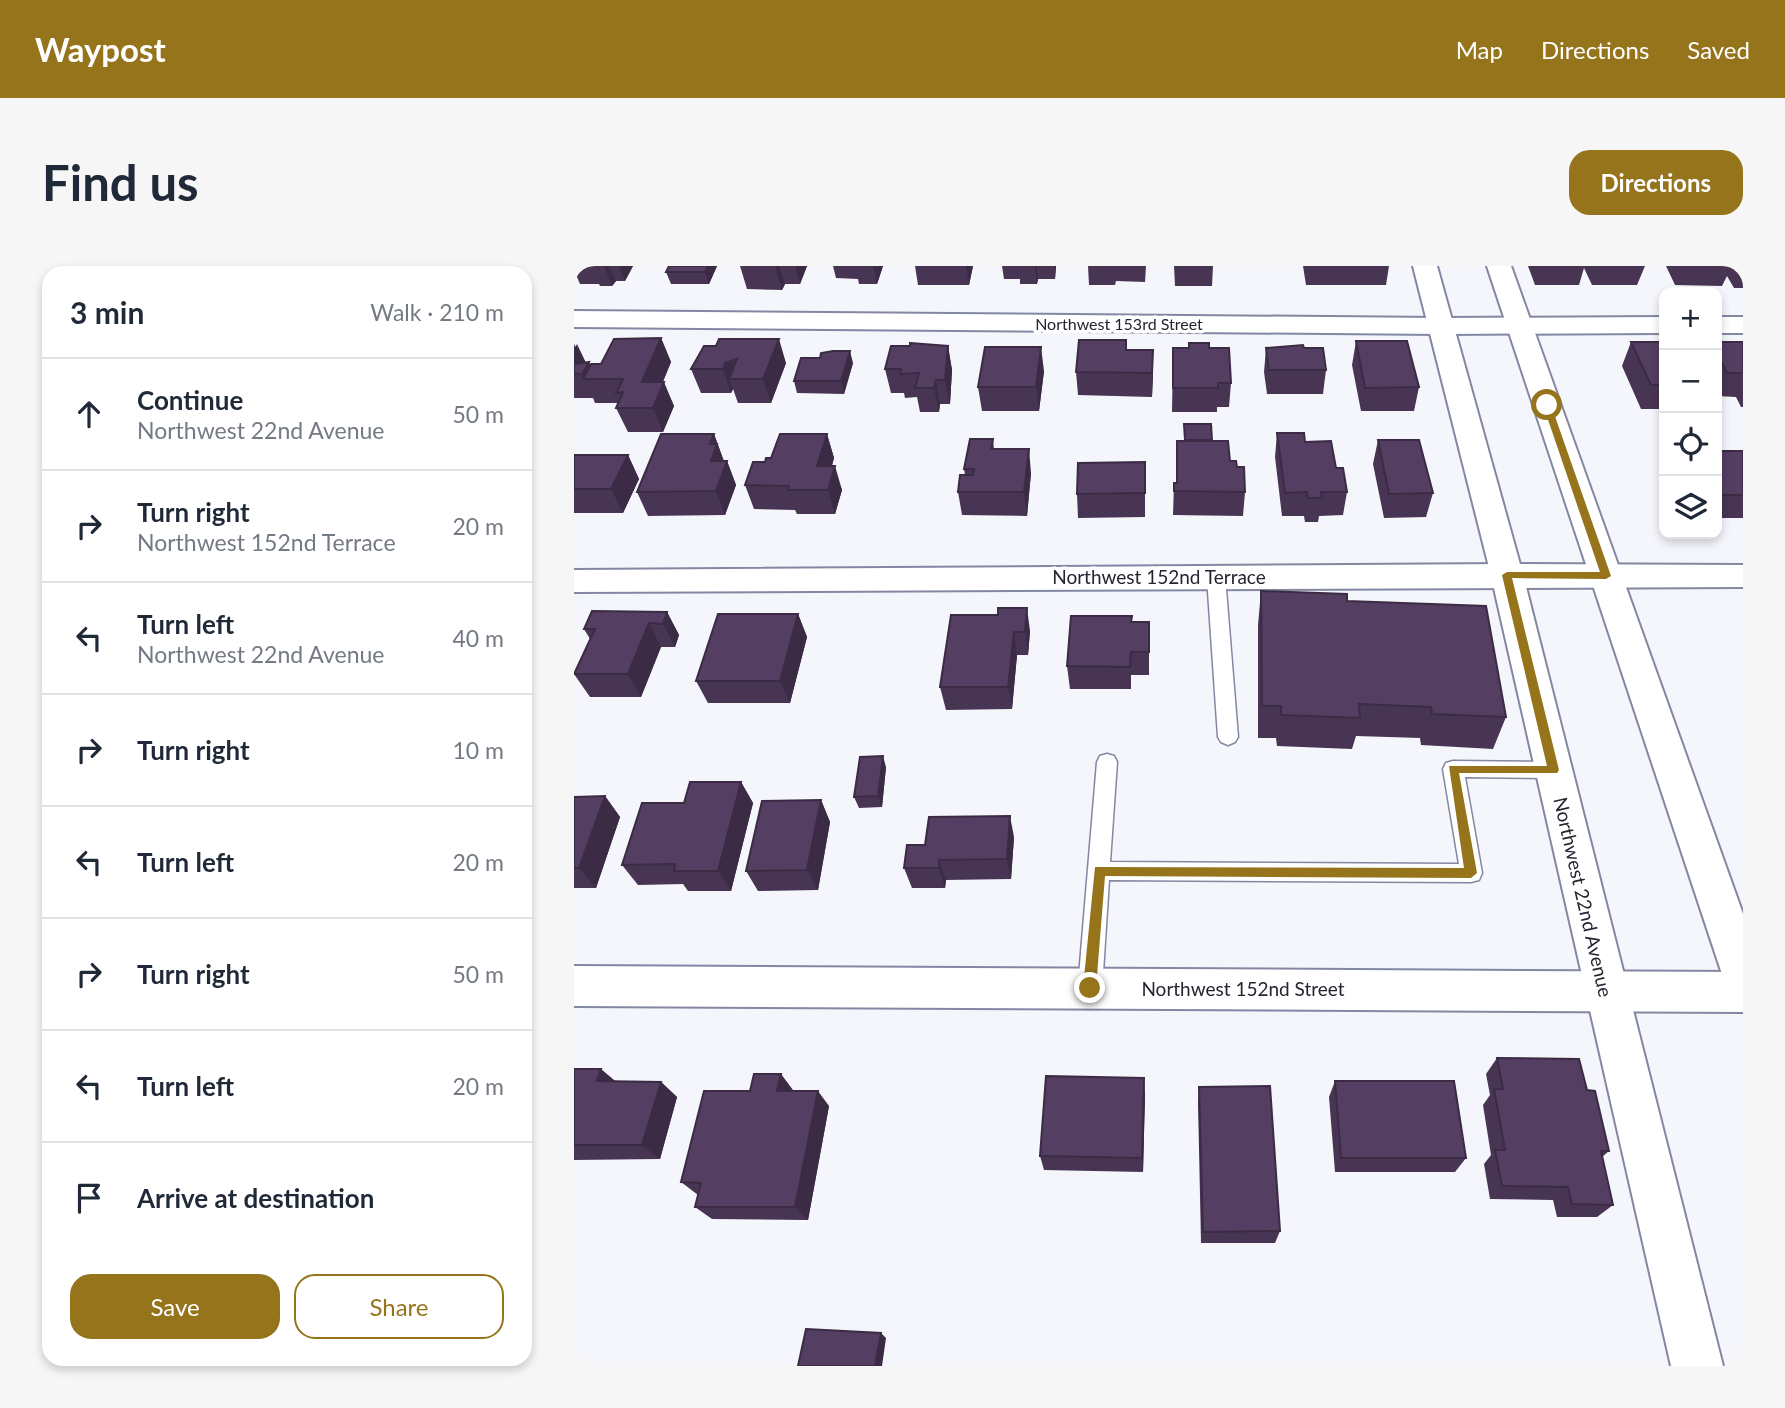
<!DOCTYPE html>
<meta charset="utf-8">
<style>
:root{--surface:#fff;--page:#f6f6f7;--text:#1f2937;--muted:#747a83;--line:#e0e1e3;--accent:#95741c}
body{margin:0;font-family:Lato,sans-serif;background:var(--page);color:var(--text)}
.controls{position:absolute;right:21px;top:21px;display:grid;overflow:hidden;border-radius:14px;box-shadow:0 4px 10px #0003}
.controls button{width:63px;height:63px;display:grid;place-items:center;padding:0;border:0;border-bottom:2px solid var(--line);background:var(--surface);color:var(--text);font:35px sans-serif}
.stop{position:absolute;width:21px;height:21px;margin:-16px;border:5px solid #95741c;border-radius:50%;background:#fff}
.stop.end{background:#95741c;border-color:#fff;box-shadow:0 2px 7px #0008}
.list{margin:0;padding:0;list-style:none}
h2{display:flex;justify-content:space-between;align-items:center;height:91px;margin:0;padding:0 28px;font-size:30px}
h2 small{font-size:23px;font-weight:400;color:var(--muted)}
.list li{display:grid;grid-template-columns:46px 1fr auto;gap:21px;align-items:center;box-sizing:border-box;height:112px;padding:0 28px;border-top:2px solid var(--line)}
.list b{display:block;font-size:26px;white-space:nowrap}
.list p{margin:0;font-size:23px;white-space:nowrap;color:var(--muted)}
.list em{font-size:23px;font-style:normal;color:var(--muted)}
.actions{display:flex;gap:14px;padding:21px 28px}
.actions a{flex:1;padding:16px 0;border:2px solid var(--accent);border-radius:21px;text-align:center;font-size:24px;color:var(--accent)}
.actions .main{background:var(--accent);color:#fff}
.icon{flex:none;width:38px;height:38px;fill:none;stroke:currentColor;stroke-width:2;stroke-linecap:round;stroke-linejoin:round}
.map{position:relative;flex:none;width:1169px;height:1100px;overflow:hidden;border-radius:21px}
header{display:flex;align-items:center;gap:42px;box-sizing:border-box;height:98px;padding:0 35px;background:var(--accent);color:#fff}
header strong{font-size:33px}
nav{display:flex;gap:38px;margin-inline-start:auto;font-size:24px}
.intro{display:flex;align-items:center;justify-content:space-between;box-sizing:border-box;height:168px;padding:0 42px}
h1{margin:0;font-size:49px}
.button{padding:18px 32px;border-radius:21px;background:var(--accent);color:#fff;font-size:24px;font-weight:700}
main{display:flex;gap:42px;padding:0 42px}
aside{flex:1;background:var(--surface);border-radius:21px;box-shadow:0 4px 10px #0003}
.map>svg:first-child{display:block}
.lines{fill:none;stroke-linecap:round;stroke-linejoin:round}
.service-casing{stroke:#8387a2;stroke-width:3}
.minor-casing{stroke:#8387a2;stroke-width:4}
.secondary-casing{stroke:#8387a2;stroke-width:4}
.service{fill:#fff;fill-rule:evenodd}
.minor{fill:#fff;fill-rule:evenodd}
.secondary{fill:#fff;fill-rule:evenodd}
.wall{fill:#483553}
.shaded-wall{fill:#3b2b44}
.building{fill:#543e61;stroke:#3b2b44;stroke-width:2}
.route{fill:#95741c}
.labels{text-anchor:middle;stroke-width:7;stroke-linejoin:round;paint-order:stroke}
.far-street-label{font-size:16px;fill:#232530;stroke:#fff}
.street-label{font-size:19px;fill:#232530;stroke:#fff}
</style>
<header>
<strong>Waypost</strong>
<nav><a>Map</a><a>Directions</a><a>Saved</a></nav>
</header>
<div class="intro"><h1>Find us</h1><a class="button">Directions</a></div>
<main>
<aside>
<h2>3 min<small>Walk · 210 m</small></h2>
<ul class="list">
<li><svg class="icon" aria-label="ahead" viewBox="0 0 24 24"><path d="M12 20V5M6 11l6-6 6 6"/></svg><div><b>Continue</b><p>Northwest 22nd Avenue</p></div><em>50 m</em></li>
<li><svg class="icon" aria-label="right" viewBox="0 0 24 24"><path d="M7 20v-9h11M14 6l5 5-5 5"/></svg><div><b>Turn right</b><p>Northwest 152nd Terrace</p></div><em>20 m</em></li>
<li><svg class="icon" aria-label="left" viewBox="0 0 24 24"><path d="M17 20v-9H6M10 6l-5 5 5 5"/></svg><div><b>Turn left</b><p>Northwest 22nd Avenue</p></div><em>40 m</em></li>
<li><svg class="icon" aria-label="right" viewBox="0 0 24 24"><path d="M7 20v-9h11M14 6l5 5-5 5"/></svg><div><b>Turn right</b></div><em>10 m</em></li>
<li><svg class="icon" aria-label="left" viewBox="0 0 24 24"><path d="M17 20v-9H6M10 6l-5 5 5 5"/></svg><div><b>Turn left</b></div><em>20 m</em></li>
<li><svg class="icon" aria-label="right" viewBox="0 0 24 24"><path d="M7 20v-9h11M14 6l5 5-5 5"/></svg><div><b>Turn right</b></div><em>50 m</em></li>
<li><svg class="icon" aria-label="left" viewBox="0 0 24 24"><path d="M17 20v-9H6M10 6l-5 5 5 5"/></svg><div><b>Turn left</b></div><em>20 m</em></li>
<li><svg class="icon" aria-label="arrive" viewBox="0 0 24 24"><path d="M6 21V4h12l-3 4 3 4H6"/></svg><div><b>Arrive at destination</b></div></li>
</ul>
<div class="actions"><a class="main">Save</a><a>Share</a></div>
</aside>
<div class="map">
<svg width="1169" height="1100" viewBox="0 0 1169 1100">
<rect width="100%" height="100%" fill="#f5f6fc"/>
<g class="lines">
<!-- service casing -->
<g class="service-casing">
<path id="service" d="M642,305L651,311L664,471L661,476L654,479L647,476L644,471L633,311Z
M533,488L540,490L543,496L536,596L885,598L869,503L872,497L879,495L979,496L986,498L989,504L986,510L979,512L891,511L908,607L905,614L897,616L535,614L528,722L524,730L516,733L508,730L504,722L523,496L526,490Z"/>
</g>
<!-- minor casing -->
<g class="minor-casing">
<path id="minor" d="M0,45L867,52L1090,51V67L867,68L0,61Z
M1143,51H1169V67H1143Z
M933,298L1169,299V321L0,326V304Z
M0,700L1169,706V746L0,740Z"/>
</g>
<!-- secondary casing -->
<g class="secondary-casing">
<path id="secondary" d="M839,0H863L949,309L1149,1100H1097L917,309Z
M913,0H937L1169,648V727L1154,722L1148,708Z"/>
</g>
<!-- service -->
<use href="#service" class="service"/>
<!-- minor -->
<use href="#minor" class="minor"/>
<!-- secondary -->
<use href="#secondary" class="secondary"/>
</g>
<!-- wall -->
<path class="wall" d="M0,0H59L51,15H42L38,20H26L25,18H6L0,4Z
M95,0H143L135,18H97L92,6Z
M166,0H233L226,18H211L208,24L173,23Z
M259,0H309L303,18H285L284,13L262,12Z
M341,0H399L395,19H344Z
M428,0H482L481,13H464L463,18H446V13H430Z
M514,0H572L571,16L542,15L541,19H515Z
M600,0H639L638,20H601Z
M729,0H815L812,19H732Z
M954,0H1071L1063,19H1018L1010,2L1005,19H961Z
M1092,0H1169V22H1160L1153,10L1148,20L1101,19Z
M87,72L97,96L89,116L100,140L89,166H54L42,142L45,137H21L19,132H0V78L12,97L16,100L27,98Z
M552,74L553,84L579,108L578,131L504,129L502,106Z
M782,75L845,121L840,145H787L778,99Z
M1057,76H1090V143H1067L1048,100Z
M1143,76H1169V141H1167L1162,131L1143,130Z
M374,80L378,104L376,138H366L365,146H346L343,131L331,132L330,127H317L311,103Z
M599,82H635L657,117L655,141H643V146H598Z
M692,82L752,104L749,128H693L690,106Z
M212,97L197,137H164L159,123L157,127H127L117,103Z
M279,97L270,128L223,127L220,115Z
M470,105L465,145H408L404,121Z
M610,158L638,175L656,195L663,201L671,226L669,250L599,249L600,217H603V175H610Z
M703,167L731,176L762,202L773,226L769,249L745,250L744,256H731L730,250H708L701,191Z
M140,168L150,195H153L162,219L151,249L74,250L63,226Z
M253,168L260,192L258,200L268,224L261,248H223L221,244L180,243L171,219L191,196Z
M419,173L420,183L457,207L453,250L388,249L384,226L391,209L390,203Z
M804,174L859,227L852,251L810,252L799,198Z
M1143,185H1169V252H1143Z
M0,189H54L65,213L49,247H0Z
M571,196V251L504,252L503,228Z
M687,325L773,335L932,451L919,483L847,479L846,472L782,470L778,483L703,480L702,472H684V359Z
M93,346L105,369L101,381H87L67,431H16L0,408L16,373L10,363Z
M224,348L233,371L216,437H134L122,415Z
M377,349L456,365L454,389H443L438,443L372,444L366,421Z
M558,350V356H575V409H557V423H496L493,400Z
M312,501L308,541L285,542L280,531Z
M167,516L179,537L157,625H114L109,618L64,619L48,599L110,537Z
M31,530L46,551L22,622H0V531Z
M247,534L256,556L244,624L184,625L172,605Z
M440,571L437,613L372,614L371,622H338L330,602L351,579Z
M923,792L1013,824L1035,885L1028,891L1039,939L1023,951H983L979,934L916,933L910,898L917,889L909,839L916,829L912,808Z
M0,803L41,815L87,816L103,831L86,893L0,894Z
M761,815L892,892L881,906H761L755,831Z
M625,821L706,965L701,977H627L624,836Z
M219,824L255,840L234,954L138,953L121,941L124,929L107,916L176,825Z
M571,828L569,906L470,904L466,890Z"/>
<!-- shaded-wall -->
<path class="shaded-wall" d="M30,0H35L42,15L38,20Z
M45,0H59L51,15Z
M134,0H143L135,18L131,6Z
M201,0H205L211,18L208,24Z
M221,0H233L226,18Z
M299,0H309L303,18Z
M392,0H399L395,19Z
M461,0H463L464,13L463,18Z
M480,0H482L481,13Z
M87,72L97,96L78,140L68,116Z
M205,73L212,97L197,137L189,113Z
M3,78L13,99L15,96L22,113H10L8,108L0,107V84Z
M374,80L378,104L376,138L371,114Z
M467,81L470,105L465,145L462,121Z
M579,84V108L578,131V107Z
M276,85L279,97L270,128L267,115Z
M163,93L155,113L159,123L157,127L149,103L151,97Z
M362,114L366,138L365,146L360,122Z
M90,116L100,140L89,166L79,142Z
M140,168L151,199L153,195L162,219L151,249L142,225L137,195L136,178Z
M253,168L260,192L251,223L243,200Z
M455,183L457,207L453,250L450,226Z
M54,189L65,213L49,247L37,223Z
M261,200L268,224L261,248L254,224Z
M453,342L456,365L454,389L451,366Z
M93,346L105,369L101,381L89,358Z
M224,348L233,371L216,437L206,415Z
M75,357L87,381L67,431L54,408Z
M440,366L443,389L438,443L434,421Z
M309,490L312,501L308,541L304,530Z
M167,516L179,537L157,625L144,605Z
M31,530L46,551L22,622L5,602Z
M247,534L256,556L244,624L233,604Z
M436,550L440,571L437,613L433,593Z
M365,594L372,614L371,622L365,602Z
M27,803L46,819L23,815Z
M207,808L219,824L215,841L203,825Z
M570,812L571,828L569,906L568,892Z
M87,816L103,831L86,893L68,879Z
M244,825L255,840L234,954L221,941Z
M307,1067L312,1072L308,1100H301Z"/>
<!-- building -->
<path class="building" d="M95,0H134L131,6H92Z
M87,72L68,116H90L79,142H42L49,126L42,127L49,113H9L17,98H27L40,73Z
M145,73H205L189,113H155L163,93L151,97L149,103H117L130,80H142Z
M505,74H552V84H579L578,107L502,106Z
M782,75H833L845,121L791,122Z
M1057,76H1090V119H1077Z
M1143,76H1169V107H1153L1143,88Z
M336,77L374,80L371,114H362L360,122H341L345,107L326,108L327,103H311L317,80H336Z
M615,77H635V82H655L657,117H644V122H599V82H615Z
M729,79L730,82H749L752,104H695L692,82Z
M411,81H467L462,121H404Z
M259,85H276L267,115H220L227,92H246L247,87Z
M15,96L8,108H0V98Z
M610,158H637L638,174H611Z
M703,167H730L731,176L757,175L762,202H769L773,226H747L748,232H734L733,226L711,227Z
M87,168H140L136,178H143L137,195H153L142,225L63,226Z
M206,168H253L243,200H261L254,224H214L215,220L171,219L179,196H191L192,192H197Z
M396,173H419L417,183H455L450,226H384L386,209H399L400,203H390Z
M804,174H845L859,227L815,228Z
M603,175H654L656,195H662L663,201H670L671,226L600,225V217H603Z
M1143,185H1169V229H1143Z
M0,189H54L37,223H0Z
M571,196V227L503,228L504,197Z
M687,325L773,328V335L912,340L932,451L858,448L857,441L785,438L786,452L707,449V440H688Z
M424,342H453L451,366H440L434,421H366L377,349H424Z
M18,345L93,346L89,358L75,357L54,408H0L21,363H10Z
M144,348H224L206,415H122Z
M497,350H558L557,356H575V386H557L556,401L493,400Z
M309,490L304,530L280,531L286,491Z
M116,516H167L144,605H100L101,598L48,599L68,537H110Z
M31,530L5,602H0V531Z
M247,534L233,604L172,605L188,535Z
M436,550L433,593L365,594V602H330L333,579H351L355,551Z
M923,792L1005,793L1013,824L1021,825L1035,885H1027L1039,939L998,938L994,921L928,920L921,884H931L920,823H929Z
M0,803H27L23,815L87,816L68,879H0Z
M180,808H207L203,825H244L221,941H121L127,917L107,916L130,825H176Z
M472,810L570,812L568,892L466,890Z
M761,815H880L892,892H767Z
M696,820L706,965L629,966L625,821Z
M232,1063L307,1067L301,1100H224Z"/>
<!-- route -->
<path class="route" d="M973,136L977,139L1037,310L1032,313L938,312L985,504L983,507H885L903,607L897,612L531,610L522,722L516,728L511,726L509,722L521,601L890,602L875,500H973L928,309L933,306H1026L969,139Z"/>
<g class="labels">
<!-- far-street labels -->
<g class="far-street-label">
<text x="545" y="64">Northwest 153rd Street</text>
</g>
<!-- street labels -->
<g class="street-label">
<text x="585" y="318">Northwest 152nd Terrace</text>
<text transform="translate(1009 631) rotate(77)" y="7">Northwest 22nd Avenue</text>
<text x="669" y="730">Northwest 152nd Street</text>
</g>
</g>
</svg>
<div class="controls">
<button>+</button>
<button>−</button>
<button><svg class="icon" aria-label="locate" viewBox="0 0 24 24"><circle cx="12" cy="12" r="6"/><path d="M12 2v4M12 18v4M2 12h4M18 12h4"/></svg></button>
<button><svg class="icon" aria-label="layers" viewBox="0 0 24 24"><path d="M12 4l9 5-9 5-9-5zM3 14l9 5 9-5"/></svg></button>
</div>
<div class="stop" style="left:973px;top:139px"></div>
<div class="stop end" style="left:516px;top:722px"></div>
</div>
</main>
